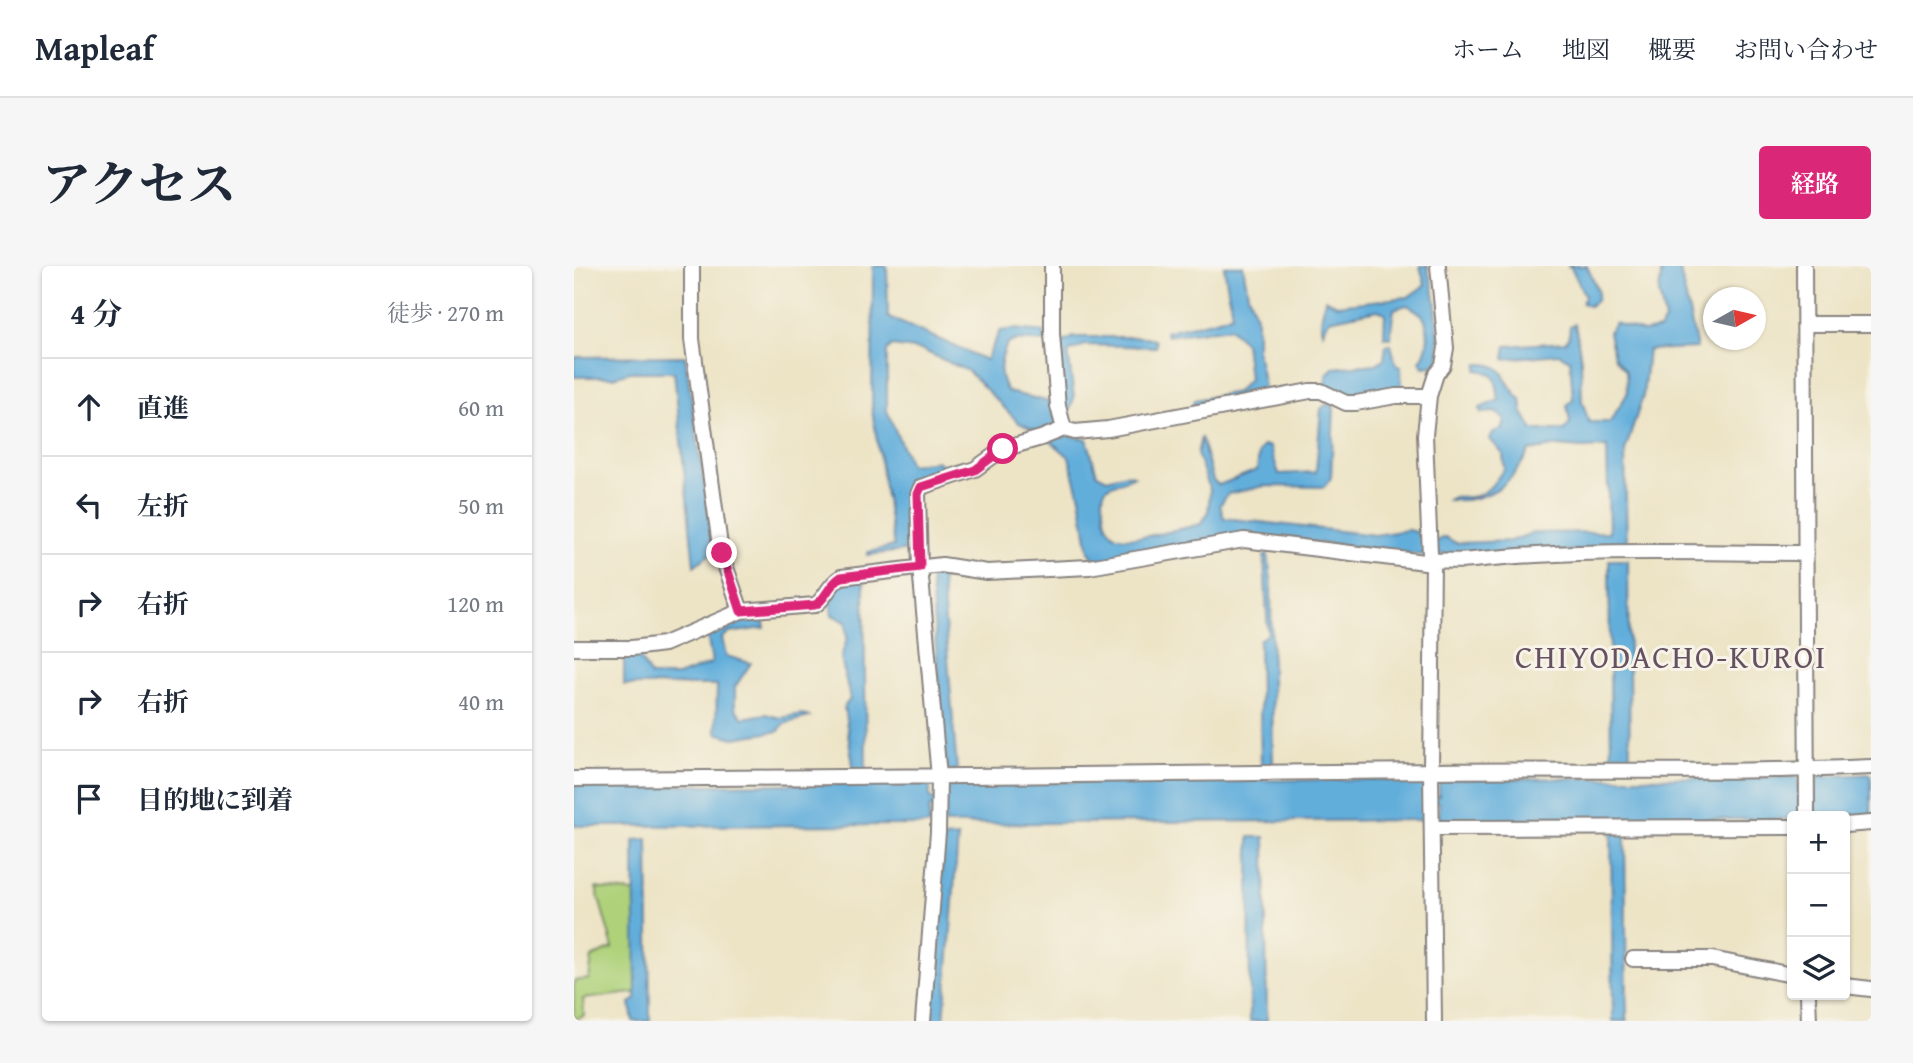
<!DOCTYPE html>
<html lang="ja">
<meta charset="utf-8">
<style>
:root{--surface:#fff;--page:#f6f6f7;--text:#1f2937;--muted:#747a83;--line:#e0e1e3;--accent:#db2777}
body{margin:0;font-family:"Gentium Book Plus","Noto Serif JP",serif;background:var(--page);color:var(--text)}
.controls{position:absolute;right:21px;bottom:21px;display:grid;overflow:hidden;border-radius:7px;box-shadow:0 2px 5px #0004}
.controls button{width:63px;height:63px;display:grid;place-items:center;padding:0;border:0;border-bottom:2px solid var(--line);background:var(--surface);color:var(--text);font:35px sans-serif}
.compass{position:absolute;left:1129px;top:21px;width:63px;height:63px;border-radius:50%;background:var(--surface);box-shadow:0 2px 5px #0004;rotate:82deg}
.stop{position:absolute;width:21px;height:21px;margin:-16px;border:5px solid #db2777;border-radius:50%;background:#fff}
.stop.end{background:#db2777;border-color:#fff;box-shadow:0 2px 7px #0008}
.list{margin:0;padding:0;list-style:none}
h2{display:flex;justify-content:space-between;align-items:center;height:91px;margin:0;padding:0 28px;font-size:30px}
h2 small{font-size:23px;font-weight:400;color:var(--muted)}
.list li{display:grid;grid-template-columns:46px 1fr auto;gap:21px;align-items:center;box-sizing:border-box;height:98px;padding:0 28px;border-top:2px solid var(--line)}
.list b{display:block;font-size:26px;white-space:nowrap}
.list em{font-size:23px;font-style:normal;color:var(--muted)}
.icon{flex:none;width:38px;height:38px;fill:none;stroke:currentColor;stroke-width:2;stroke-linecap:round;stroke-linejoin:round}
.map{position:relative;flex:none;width:1297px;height:755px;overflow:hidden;border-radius:7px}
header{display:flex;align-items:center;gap:42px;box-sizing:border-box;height:98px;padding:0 35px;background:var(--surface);border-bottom:2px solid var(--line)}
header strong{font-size:33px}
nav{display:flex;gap:38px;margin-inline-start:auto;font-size:24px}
.intro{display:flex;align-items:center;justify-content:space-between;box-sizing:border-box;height:168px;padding:0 42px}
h1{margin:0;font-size:49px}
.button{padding:18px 32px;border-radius:7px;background:var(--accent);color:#fff;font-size:24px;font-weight:700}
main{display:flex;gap:42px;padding:0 42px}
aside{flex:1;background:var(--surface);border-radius:7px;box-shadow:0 2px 5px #0004}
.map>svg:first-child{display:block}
.green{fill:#aed179;stroke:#687a5a;stroke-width:2}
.water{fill:#62aedb;stroke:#42688b;stroke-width:2}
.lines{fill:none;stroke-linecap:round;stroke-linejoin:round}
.minor-casing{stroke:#888380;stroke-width:18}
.minor{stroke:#fff;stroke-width:14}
.route{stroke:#db2777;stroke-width:9}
.labels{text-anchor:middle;stroke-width:6;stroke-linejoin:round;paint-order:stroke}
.quarter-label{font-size:32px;letter-spacing:2px;fill:#665161;stroke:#f7f3e8}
</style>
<header>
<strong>Mapleaf</strong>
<nav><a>ホーム</a><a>地図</a><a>概要</a><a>お問い合わせ</a></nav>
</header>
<div class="intro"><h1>アクセス</h1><a class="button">経路</a></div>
<main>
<aside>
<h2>4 分<small>徒歩 · 270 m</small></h2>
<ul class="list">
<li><svg class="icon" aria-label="ahead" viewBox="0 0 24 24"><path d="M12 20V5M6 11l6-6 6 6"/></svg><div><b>直進</b></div><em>60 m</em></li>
<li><svg class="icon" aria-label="left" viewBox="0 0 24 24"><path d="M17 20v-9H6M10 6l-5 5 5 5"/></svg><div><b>左折</b></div><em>50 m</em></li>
<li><svg class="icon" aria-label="right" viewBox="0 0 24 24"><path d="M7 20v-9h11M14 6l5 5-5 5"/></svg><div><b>右折</b></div><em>120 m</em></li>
<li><svg class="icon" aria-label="right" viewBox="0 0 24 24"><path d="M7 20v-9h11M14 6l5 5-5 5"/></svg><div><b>右折</b></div><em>40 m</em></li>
<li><svg class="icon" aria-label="arrive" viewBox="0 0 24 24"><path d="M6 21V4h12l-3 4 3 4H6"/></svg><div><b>目的地に到着</b></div></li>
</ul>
</aside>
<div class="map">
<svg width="1297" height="755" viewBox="0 0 1297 755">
<rect width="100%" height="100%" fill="#f7f3e8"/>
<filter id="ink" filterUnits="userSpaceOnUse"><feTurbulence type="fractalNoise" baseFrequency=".0143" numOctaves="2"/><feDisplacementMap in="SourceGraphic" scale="14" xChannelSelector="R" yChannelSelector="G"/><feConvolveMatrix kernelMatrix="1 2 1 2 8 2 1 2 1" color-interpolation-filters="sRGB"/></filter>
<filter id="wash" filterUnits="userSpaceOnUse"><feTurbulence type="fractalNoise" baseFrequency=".00686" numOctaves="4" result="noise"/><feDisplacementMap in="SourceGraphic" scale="28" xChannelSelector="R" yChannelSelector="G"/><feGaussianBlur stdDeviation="1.57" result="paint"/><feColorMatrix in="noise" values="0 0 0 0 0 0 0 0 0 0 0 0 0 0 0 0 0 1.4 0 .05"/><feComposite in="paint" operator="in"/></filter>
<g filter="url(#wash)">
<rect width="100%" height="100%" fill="#ede4c6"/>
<!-- green -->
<path class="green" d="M22,622L65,627L66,726L9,733L10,750L0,753V715L15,713L18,691L39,682Z"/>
<!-- water -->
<path class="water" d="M299,0H313L314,51L412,94L426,65L440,63L470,66L472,76L442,74L433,78C425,96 423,109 434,126L477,136L479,149L490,169L513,173L523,208L533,213L552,208L560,210C538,222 525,214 530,244C531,253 533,264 541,269C557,278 608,262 627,258L634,247L636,223L623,188L627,171L639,214L645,219L683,204L685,186L690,179L696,181L705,208L742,206L747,143L753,138L760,141L757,212L750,221L691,220L654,228L646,239L650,252L801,269L834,264L852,268L859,277L871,271L882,277L936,275L959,267L1035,266L1033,181L1007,182L984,180L955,185C937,219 914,237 874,234C882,228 887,232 896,231C913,230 921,215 930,203L929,188L916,173L919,166L929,163L931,153L921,146L907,147L906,142L925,134C922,115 924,107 903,104L904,98C936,97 926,116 947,133L948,145L959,164H990L996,157L993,139L999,133L996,94L985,88L930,93L932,80L991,76L995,71L996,60L1001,58L1007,93L1008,135L1015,156H1036L1053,128L1052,105L1040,91L1035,66L1041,57L1070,66L1086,63L1091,54L1085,27L1088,0H1105L1123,82L1074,84L1069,130L1051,185L1053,282L894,290L852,287L847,289L723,274L522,295L515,286L506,231L495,191L469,168L445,157L394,105L348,84L318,80L313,85V145L336,199L363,195L368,199L390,195V199L343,213L335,224L337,284L293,289L294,286L320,280L298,144Z
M650,0H669L674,28L683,53V84L691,127L618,141L620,134L663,126L675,113L671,77L656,62L593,70L592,66C614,58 636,59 658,48Z
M846,0H854C853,8 858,13 859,21C863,45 866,71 865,95L859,100L849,101L846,95C855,83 857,62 848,49C845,45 838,42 833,39L820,43L816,72L810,71L811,47L804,44L755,54L749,66L747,55L751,33L763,39L834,31L851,19Z
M993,0H1013L1024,25L1023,34L1015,40L1008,37L1011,30L997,1Z
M500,71H573L582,75V81L511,79L494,86L500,132L496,144L490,147L485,78Z
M812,79H817L822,98L827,101L828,125L782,134L753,126L752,109L759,102L802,98L810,93Z
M111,90L140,285L120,300L100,106H56L40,111H0V91Z
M694,289L697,315L699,502H687L685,374L694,368L690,290Z
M1035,294H1054L1056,500H1037Z
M367,306L383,504L372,505L356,307Z
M290,313L292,506H280L270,441L276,433L267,391L273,373L272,356L258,349C253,321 265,315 290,313Z
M189,352L191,362L155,367L148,372L152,390L177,397L161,421V442L169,452L191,448L206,452L228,448L235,451L209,458L205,465L160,472L142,467L143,419H50V389H64L77,410H104L138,397L132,363L151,354Z
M1297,508V549L1241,550V535H1225L1226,550H1218V553L865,554V536H851V554L371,558V540L356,541L355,559L0,560V520L347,517L356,520V533L371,534L372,517L850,513L851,530H865V513L1224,511L1225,528L1240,527V511Z
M1037,565H1051L1053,755H1039Z
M384,571L370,755H356L370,572Z
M675,571H691L693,755H676Z
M74,573L76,755H59L56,737L62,733L60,574Z"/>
</g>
<g filter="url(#ink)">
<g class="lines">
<!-- minor casing -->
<g class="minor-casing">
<path id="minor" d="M118,0V73L147,287L167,345
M478,0V68L484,140L490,163
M1230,0L1233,550
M1231,58H1297
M0,382H58L90,378L167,345L241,339C252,333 253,320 267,311L368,299L413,306L515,301L670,274L851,296C867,293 883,296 899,294C1009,282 1121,287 1232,287
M0,513C285,512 569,508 854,505C1002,503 1149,508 1297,501
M1271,559L1297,557
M858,562L1218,561
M1059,693H1138L1218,709
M1271,720L1297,723
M1234,729L1235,755
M349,755L364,566L365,511L346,301L344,228L347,221L401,203L429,183L467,172L490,163L501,166L534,163L736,125H747L772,137H782L822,130H855
M860,755L857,505L859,294L856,289L851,169L855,130L862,108L869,99L872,82L864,0"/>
</g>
<!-- minor -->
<use href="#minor" class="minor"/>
</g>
</g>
<g class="lines" filter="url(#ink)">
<!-- route -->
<path class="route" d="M148,287L167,345L241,339C252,334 253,320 267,311L346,301L344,228L347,221L401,204L429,183"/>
</g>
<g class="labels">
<!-- quarter labels -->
<g class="quarter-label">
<text x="1097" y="402">CHIYODACHO-KUROI</text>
</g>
</g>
</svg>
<div class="controls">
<button>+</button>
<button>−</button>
<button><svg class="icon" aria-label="layers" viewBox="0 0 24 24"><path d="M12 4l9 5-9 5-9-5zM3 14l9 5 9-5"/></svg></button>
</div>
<svg class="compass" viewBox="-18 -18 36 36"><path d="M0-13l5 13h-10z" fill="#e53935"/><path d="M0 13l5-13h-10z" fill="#747a83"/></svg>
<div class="stop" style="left:429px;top:183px"></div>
<div class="stop end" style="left:148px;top:287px"></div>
</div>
</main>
